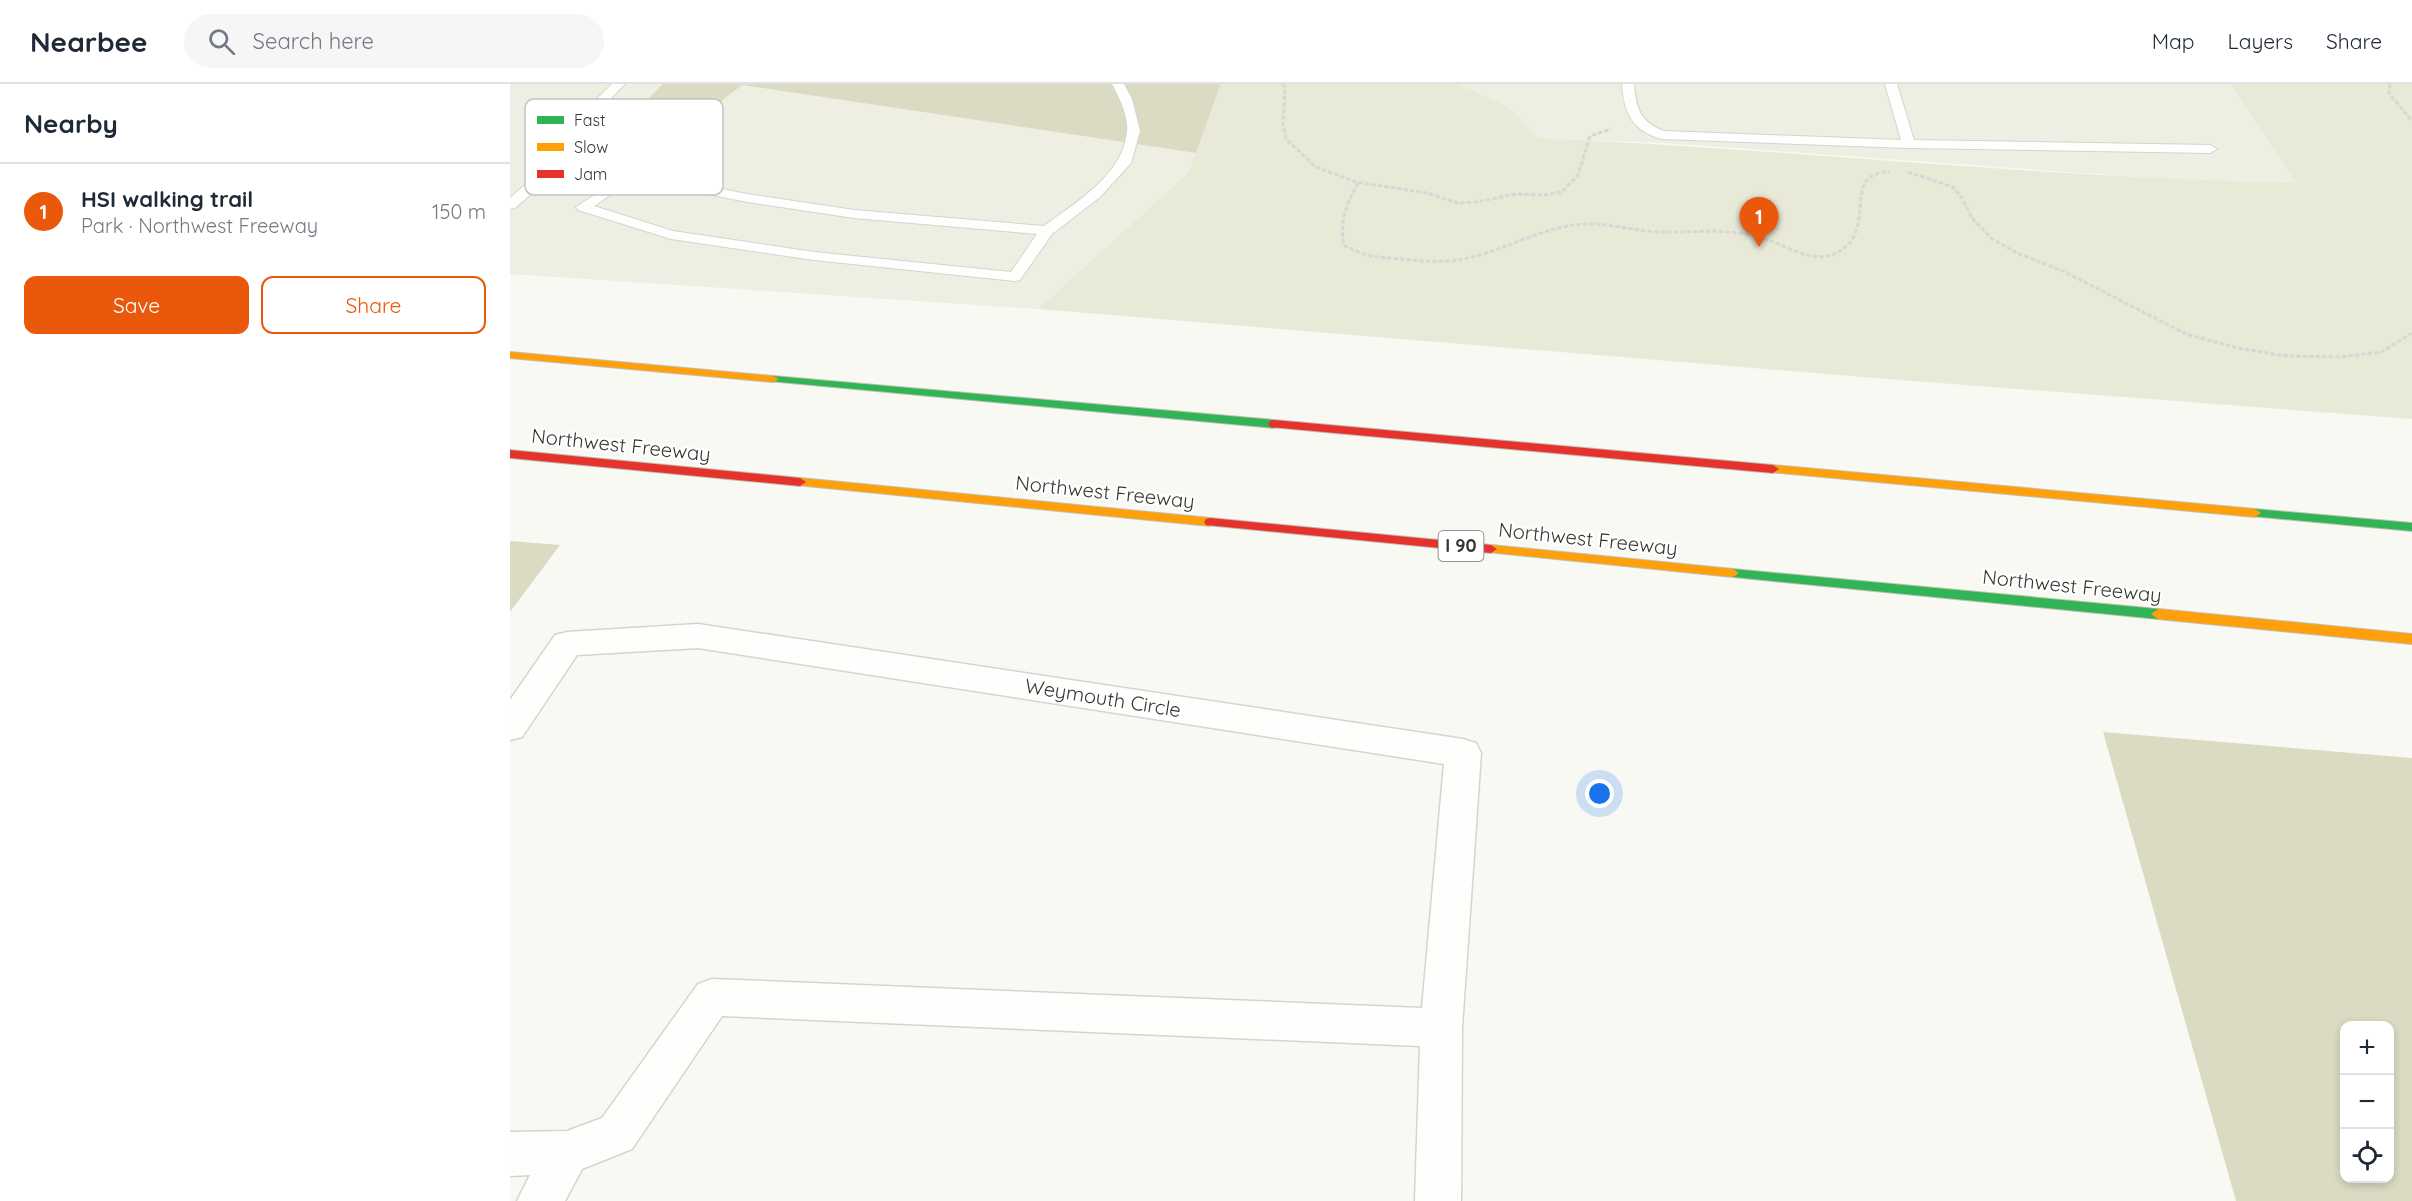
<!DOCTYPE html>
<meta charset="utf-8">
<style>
:root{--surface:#fff;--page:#f6f6f7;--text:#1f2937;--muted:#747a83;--line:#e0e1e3;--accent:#ea580c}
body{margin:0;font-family:Quicksand,sans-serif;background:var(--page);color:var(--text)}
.controls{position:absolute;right:18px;bottom:18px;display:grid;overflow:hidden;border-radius:12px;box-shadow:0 3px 9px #0003}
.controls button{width:54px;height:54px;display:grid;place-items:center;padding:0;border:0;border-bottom:2px solid var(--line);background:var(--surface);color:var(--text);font:30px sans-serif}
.you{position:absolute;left:1090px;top:710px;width:21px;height:21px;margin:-15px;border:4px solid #fff;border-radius:50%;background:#1a73e8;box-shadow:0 0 0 9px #1a73e833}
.badge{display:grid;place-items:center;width:39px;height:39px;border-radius:50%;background:var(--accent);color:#fff;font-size:20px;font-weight:700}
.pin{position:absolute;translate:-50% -50px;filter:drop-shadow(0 2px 3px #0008)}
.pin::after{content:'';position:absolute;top:32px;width:21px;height:18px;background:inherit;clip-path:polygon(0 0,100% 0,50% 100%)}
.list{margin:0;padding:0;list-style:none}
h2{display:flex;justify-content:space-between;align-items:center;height:78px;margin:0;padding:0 24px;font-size:26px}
h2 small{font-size:20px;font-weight:400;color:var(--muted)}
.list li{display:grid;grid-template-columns:39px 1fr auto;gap:18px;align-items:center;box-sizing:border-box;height:96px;padding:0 24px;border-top:2px solid var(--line)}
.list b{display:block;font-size:22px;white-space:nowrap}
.list p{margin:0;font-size:20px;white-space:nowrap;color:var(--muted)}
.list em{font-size:20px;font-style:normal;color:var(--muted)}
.actions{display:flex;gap:12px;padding:18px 24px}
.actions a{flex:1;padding:14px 0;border:2px solid var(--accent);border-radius:12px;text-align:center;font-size:21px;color:var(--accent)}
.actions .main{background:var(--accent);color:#fff}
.icon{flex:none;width:33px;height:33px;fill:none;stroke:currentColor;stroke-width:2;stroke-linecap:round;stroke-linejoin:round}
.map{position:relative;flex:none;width:1902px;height:1117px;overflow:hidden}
header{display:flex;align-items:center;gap:36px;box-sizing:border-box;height:84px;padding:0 30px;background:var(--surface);border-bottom:2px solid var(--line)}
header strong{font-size:28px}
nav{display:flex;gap:33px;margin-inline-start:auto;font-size:21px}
.search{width:420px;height:54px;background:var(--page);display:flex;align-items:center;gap:15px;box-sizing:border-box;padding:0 21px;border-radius:33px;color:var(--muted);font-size:22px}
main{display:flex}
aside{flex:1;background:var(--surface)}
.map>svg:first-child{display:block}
.built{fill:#eeeee3}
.green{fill:#e8e9d7}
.forest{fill:#dbdbc4;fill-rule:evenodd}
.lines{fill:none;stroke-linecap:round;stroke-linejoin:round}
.lane-casing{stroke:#d4d4d0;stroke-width:2}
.street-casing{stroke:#d4d4d0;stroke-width:3}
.fast-casing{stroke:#bfbfb2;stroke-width:2}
.slow-casing{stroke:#bfbfb2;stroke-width:2}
.jam-casing{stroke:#bfbfb2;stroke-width:2}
.path{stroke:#d7d7d5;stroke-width:3;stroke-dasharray:4.5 2;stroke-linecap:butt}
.lane{fill:#fefefd;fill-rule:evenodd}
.street{fill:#fefefd;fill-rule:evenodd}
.fast{fill:#30b455;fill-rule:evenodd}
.slow{fill:#ff9f0a;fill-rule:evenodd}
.jam{fill:#e5322d;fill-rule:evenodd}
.labels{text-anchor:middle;stroke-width:4.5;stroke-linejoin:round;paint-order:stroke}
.shield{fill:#fff;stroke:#72726f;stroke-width:1.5}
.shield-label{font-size:18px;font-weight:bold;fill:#353631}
.street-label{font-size:20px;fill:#353631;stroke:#fff}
.key{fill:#fff;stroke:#c2c3c1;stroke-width:1.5}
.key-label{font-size:16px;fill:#353631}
</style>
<header>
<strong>Nearbee</strong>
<div class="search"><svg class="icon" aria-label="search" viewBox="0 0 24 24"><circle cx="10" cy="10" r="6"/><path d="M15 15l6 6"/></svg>Search here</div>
<nav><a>Map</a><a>Layers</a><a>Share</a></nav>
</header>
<main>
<aside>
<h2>Nearby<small></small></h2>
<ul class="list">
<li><span class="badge">1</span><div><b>HSI walking trail</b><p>Park · Northwest Freeway</p></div><em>150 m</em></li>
</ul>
<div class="actions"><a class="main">Save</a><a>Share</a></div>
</aside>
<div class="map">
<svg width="1902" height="1117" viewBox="0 0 1902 1117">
<rect width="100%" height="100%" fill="#f9f9f4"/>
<!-- built -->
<path class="built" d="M0,0H225L686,69L679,88L528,225L0,190Z
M948,0H1720L1787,99L1684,97L1153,59L1027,54L998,22Z"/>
<!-- green -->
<path class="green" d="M711,0H948L998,22L1028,54C1280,65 1533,94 1786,99L1720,0H1902V335L1377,295L528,225L679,88Z"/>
<!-- forest -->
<path class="forest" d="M153,0H711L686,69L232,1L145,68L72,97L88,66Z
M0,457L50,461L0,528Z
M1593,648L1902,674V1117H1726ZM1834,942H1880V1094H1834Z"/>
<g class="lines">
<!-- lane casing -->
<g class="lane-casing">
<path id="lane" d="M102,0H115L68,48L54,81L5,124L0,125V114L43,76L57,44Z
M602,0H614L622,15L630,47L621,79L589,114L542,150L510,196L505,197L304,176L161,155L68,126L66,123L122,87L237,110L344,126L534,142C565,119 613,91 617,48C619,33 609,13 602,0ZM124,95L237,118L344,134L527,150L501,188L304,168L163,147L84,122Z
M1112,0H1124C1126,24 1130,38 1154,47L1391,56L1375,0H1387L1404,56L1700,61L1707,65L1700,69L1399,64L1152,55C1122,47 1114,29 1112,0Z"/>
</g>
<!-- street casing -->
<g class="street-casing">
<path id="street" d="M188,540L953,655L966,659L971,669L952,944L951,1117H905L910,962L212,932L122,1065L72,1085L55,1117H7L20,1091L0,1092V1048L57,1047L92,1034L188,900L202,895L912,924L934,680L188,564L67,571L12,653L0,656V616L45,551L57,548Z"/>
</g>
<!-- fast casing -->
<g class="fast-casing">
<path id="fast" d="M263,292L764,336L770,340L764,344L259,297V293Z
M1745,425L1902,439V447L1741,432L1739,429Z
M1223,485L1648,525L1655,530L1648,535L1223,493L1217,489Z"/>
</g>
<!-- slow casing -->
<g class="slow-casing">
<path id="slow" d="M0,268L263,292L269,295L263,298L0,274Z
M1263,381L1745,425L1751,429L1745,433L1259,388L1257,385Z
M290,394L700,434L706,438L700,442L286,401L284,398Z
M981,461L1223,485L1229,489L1223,493L977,468L975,465Z
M1648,525L1902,550V560L1648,535L1641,530Z"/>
</g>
<!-- jam casing -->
<g class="jam-casing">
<path id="jam" d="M764,336L1263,381L1269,385L1263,389L760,343L758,340L760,337Z
M0,366L290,394L296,398L290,402L0,374Z
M700,434L981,461L987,465L981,469L696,441L694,438L696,435Z"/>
</g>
<!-- path -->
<path class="path" d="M772,0L775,3L773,40L776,55L806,83L846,98L917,109L947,119L966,118L1006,110L1035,111L1052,108L1068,91L1080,52L1101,45
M1880,0L1879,9L1902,37
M1398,88L1443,103L1452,114L1462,134L1481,154L1507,169L1553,187L1676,250L1727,264L1776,272L1830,273L1871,268L1902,249
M848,99C837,120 829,137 834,161C854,173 868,173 890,175C911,177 933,179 954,175C998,166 1039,138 1085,140C1106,141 1127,147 1148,148C1185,149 1216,143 1252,154C1274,160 1302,181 1326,169C1364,151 1339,105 1362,92C1367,89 1375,88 1380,87"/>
<!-- lane -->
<use href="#lane" class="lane"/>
<!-- street -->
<use href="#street" class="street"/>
<!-- fast -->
<use href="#fast" class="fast"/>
<!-- slow -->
<use href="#slow" class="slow"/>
<!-- jam -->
<use href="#jam" class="jam"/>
</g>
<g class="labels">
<!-- shield labels -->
<rect class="shield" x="928.5" y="447" width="45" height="30" rx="4.5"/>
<g class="shield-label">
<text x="951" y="468">I 90</text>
</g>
<!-- street labels -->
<g class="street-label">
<text transform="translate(111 361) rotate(6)" y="7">Northwest Freeway</text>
<text transform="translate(595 408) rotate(6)" y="7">Northwest Freeway</text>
<text transform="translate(1078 455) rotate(6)" y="7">Northwest Freeway</text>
<text transform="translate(1562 502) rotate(6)" y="7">Northwest Freeway</text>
<text transform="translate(593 614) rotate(9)" y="7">Weymouth Circle</text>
</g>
</g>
<!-- legend -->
<rect x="15" y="15" width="198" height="96" rx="9" class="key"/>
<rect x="27" y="32" width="27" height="8" fill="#30b455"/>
<rect x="27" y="59" width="27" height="8" fill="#ff9f0a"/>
<rect x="27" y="86" width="27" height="8" fill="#e5322d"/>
<g class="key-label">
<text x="64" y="42">Fast</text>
<text x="64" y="69">Slow</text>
<text x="64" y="96">Jam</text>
</g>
</svg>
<div class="controls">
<button>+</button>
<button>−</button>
<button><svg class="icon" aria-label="locate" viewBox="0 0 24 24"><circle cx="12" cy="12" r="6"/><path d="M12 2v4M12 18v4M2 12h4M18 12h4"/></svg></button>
</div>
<div class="you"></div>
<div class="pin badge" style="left:1249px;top:163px">1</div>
</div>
</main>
